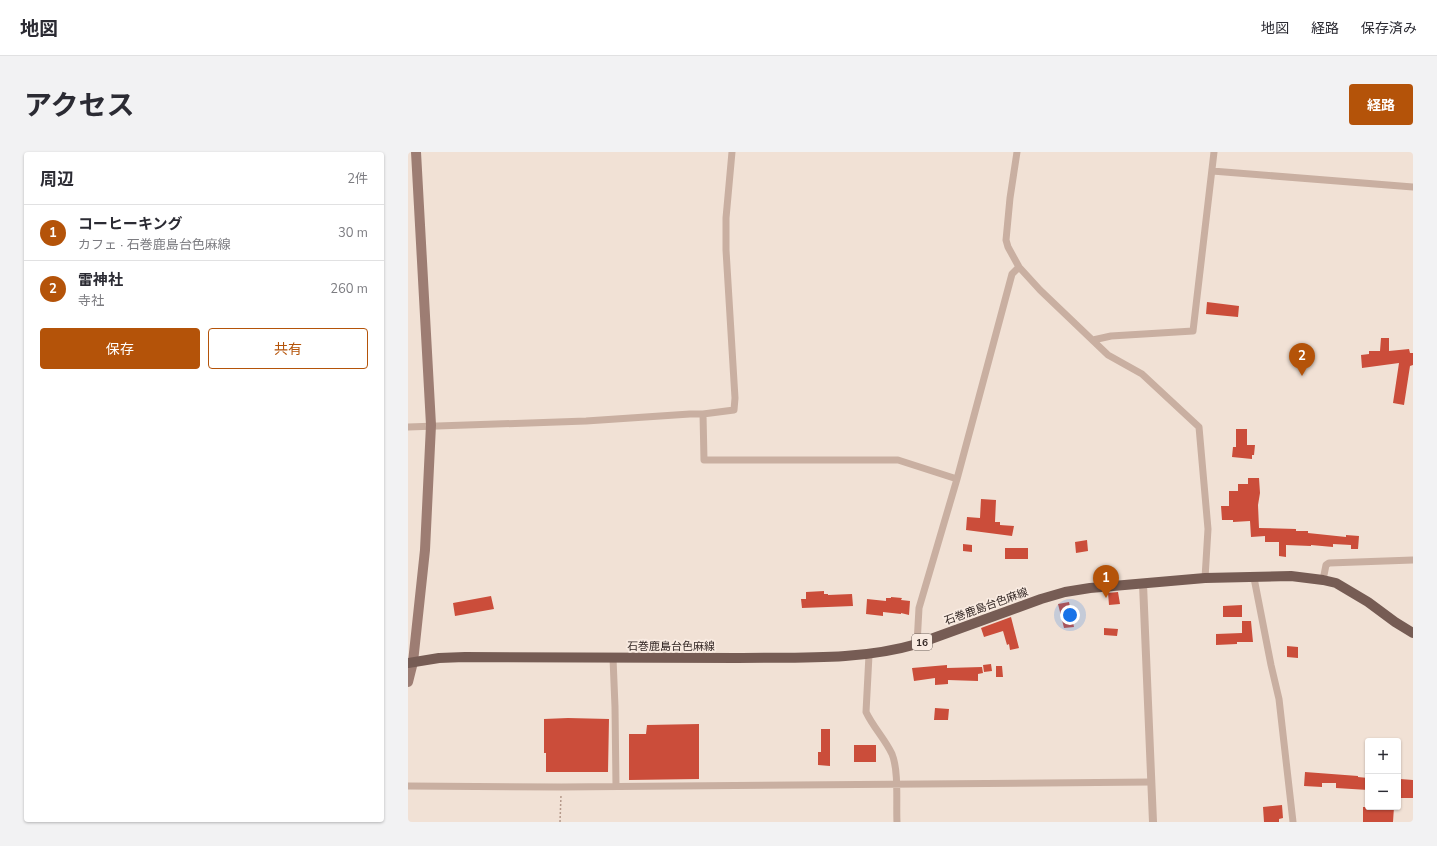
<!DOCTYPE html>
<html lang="ja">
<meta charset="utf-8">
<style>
:root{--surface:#fff;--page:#f2f2f3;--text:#2b2b33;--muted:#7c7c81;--line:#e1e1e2;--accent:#b45309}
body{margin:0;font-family:"Nunito Sans","Noto Sans JP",sans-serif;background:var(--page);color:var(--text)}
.controls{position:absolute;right:12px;bottom:12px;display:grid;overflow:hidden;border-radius:4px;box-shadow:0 1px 3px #0004}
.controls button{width:36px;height:36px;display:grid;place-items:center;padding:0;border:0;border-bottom:1px solid var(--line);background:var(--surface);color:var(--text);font:20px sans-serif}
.you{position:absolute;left:662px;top:463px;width:14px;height:14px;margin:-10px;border:3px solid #fff;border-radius:50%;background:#1a73e8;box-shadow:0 0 0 6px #1a73e833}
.badge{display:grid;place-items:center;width:26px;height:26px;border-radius:50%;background:var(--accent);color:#fff;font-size:13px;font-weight:700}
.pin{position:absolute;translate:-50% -33px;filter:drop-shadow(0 1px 2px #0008)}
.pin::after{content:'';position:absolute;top:21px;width:14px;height:12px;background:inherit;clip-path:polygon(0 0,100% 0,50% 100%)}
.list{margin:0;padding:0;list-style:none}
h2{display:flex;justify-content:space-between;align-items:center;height:52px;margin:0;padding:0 16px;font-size:17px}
h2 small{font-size:13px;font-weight:400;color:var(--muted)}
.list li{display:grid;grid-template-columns:26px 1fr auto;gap:12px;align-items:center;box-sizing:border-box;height:56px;padding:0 16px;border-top:1px solid var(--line)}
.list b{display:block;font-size:15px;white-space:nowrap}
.list p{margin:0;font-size:13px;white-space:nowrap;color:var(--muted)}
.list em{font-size:13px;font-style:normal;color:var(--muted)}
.actions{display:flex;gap:8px;padding:12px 16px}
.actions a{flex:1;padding:9px 0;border:1px solid var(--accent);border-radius:4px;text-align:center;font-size:14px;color:var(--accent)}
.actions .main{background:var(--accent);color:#fff}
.map{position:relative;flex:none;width:1005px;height:670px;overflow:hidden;border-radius:4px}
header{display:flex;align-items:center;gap:24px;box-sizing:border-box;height:56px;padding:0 20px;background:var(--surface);border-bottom:1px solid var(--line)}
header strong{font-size:19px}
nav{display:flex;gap:22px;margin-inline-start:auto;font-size:14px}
.intro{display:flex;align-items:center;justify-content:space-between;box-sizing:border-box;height:96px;padding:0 24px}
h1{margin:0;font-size:28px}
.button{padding:10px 18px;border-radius:4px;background:var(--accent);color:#fff;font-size:14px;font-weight:700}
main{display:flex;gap:24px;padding:0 24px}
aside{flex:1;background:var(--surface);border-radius:4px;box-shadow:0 1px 3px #0004}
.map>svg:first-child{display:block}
.building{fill:#cb4d3a}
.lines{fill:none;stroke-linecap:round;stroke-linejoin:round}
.path{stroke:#b5998b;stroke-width:1.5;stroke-dasharray:2 2;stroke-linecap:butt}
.minor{stroke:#c9afa1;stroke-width:7}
.tertiary{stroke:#c9afa1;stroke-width:8}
.secondary{stroke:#9d7d73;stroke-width:10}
.primary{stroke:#765c54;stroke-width:10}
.labels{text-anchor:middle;stroke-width:3.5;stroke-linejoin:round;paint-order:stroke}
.shield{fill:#f9ebe1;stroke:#6e625d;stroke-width:1}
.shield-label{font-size:10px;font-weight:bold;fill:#332724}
.street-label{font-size:11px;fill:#332724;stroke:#f9ebe1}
</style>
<header>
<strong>地図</strong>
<nav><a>地図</a><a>経路</a><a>保存済み</a></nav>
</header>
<div class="intro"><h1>アクセス</h1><a class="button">経路</a></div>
<main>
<aside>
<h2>周辺<small>2件</small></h2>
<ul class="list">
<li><span class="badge">1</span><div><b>コーヒーキング</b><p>カフェ · 石巻鹿島台色麻線</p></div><em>30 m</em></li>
<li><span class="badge">2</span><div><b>雷神社</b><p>寺社</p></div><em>260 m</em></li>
</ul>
<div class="actions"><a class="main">保存</a><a>共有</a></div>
</aside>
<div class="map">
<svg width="1005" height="670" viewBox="0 0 1005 670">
<rect width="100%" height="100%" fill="#f1e1d5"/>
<!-- building -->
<path class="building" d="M799,150L831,154L830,165L798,162Z
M973,186H981V199L1001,197L1002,201H1005V213L1002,214L996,253L985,251L991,211L954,216L953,203L961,202V199H972Z
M828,277H839V293H847L846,303H844V307L824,305L825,295H828Z
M840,326H851L852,341L850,353L851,376L888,377V379H900V381L938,385V383L951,384L950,397H943V393L925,392V395L903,393V394L878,393V405L871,404V390H857V384L843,385L842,369L825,370V368H814L813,354H821V339H830V332H840Z
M573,347L588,348L587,370H592V373L606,374L604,384L558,378L559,365L572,366Z
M679,388L680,399L668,401L667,390Z
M555,392L564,393V400L555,399Z
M597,396H620V407H597Z
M416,439V442H420V443L444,442L445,454L394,456L393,447H398V440Z
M710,440L712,452L701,453L700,441Z
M83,444L86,457L47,464L45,451Z
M483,445L494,446L493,448L502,449L501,463L493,461V462L475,460V464L458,462L459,447L478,449V446H483Z
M661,450L666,475L656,476L650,452Z
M834,453V465H815V454Z
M603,465L611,496L602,498L601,492L599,493L595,479L576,485L573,476Z
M834,469H843L845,490H829V492L808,493V482L834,481Z
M696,476L710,477L709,484L696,483Z
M879,494L890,495V506L879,505Z
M583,512L584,519L576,520L575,513Z
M539,513V516L574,515L575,521L570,522V529L540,528V532L527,533V526L506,529L504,516Z
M588,514H594L595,525H588Z
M527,556L541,557L540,568H526Z
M160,566L201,567L200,620H138V601H136V567Z
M291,572V627L221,628V582H238L239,573Z
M413,577H422V614L410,613V600H413Z
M446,593H468V610H446Z
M897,620L950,624V625L960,626V638L928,636V631H914V635L896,634Z
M992,627L1005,628V646H991Z
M874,653L875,666L871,667V670H856L855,655Z
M955,655H986L985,670H955Z"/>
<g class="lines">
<!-- path -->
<path class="path" d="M152,670L153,643"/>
<!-- minor -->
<path class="minor" d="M609,0L602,46L598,88L600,95L611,115L632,138L700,203L734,222L791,275L800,377L797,426
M804,19L1005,35
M685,188L703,184L785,179L806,0
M295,262L296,308H490L549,327
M0,275L178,269L282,262H295L326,258L327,246L318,98V66L324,0
M846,426L863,513L871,547L885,670
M915,428L918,413L921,411L1005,408
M509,492L511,456L549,327L604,122L611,115
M461,503L458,560C465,575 477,587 484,602C491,619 488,652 489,670
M205,506L207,555L208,634
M0,634L153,635L743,630"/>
<!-- tertiary -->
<path class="tertiary" d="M735,432L745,670"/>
<!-- secondary -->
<path class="secondary" d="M0,530L5,510L17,398L23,273L8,0"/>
<!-- primary -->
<path class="primary" d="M0,511L31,506L57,505C147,506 238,506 329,506C389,505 451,509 509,492L633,447L657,440L682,436L797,426L883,424L915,428L928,431L960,450L987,470L1005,481"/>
</g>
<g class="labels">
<!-- shield labels -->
<rect class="shield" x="504" y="482" width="20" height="16" rx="3"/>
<g class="shield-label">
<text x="514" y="494">16</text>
</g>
<!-- street labels -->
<g class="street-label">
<text transform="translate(578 454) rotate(-20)" y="4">石巻鹿島台色麻線</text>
<text x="263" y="498">石巻鹿島台色麻線</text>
</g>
</g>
</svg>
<div class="controls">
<button>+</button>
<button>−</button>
</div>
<div class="you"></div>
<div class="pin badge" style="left:698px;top:446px">1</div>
<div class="pin badge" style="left:894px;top:224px">2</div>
</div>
</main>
